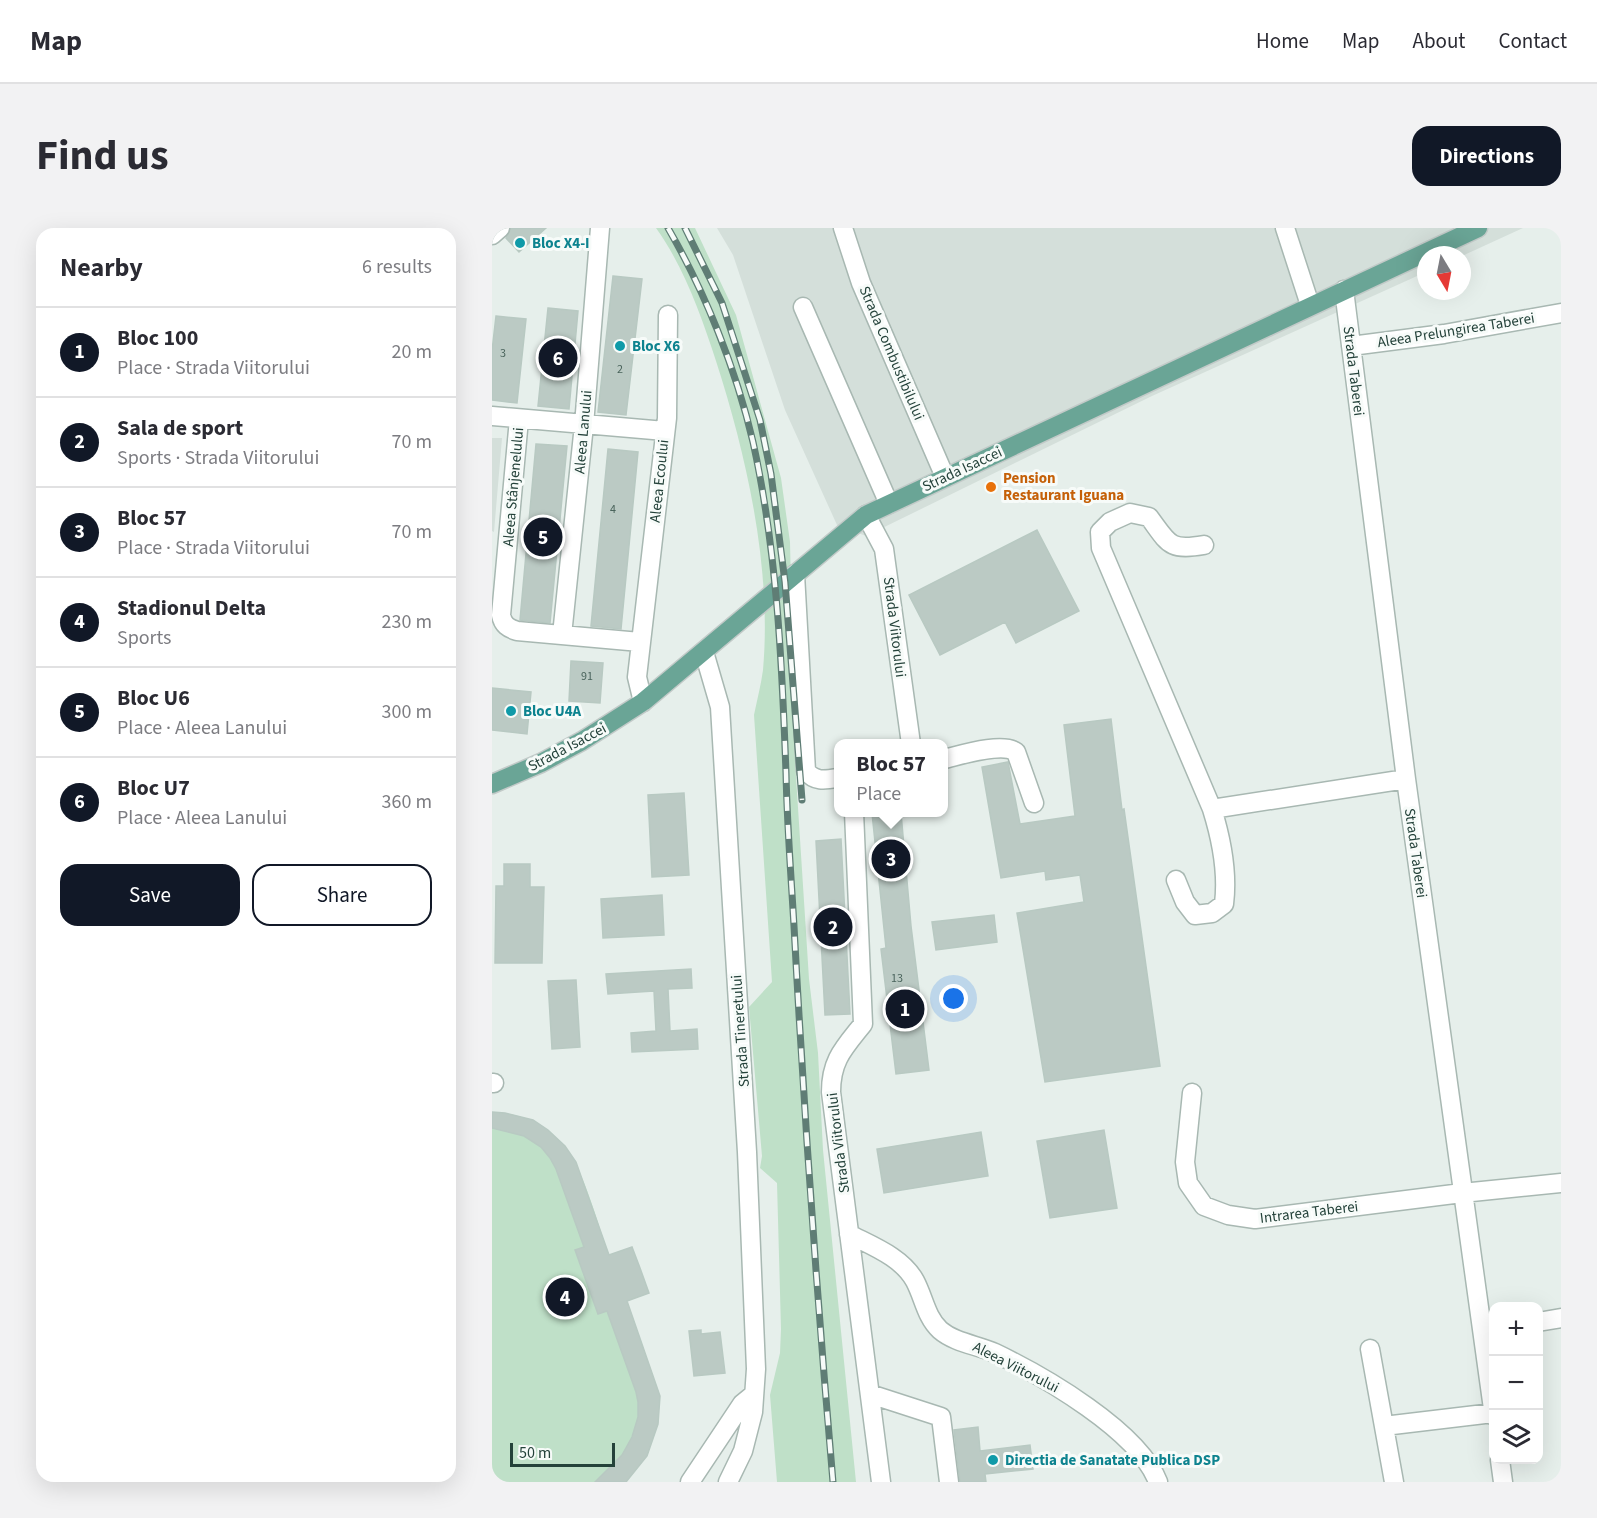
<!DOCTYPE html>
<meta charset="utf-8">
<style>
:root{--surface:#fff;--page:#f2f2f3;--text:#2b2b33;--muted:#7c7c81;--line:#e1e1e2;--accent:#111827}
body{margin:0;font-family:"Source Sans 3",sans-serif;background:var(--page);color:var(--text)}
.controls{position:absolute;right:18px;bottom:18px;display:grid;overflow:hidden;border-radius:12px;box-shadow:0 6px 24px #0002}
.controls button{width:54px;height:54px;display:grid;place-items:center;padding:0;border:0;border-bottom:2px solid var(--line);background:var(--surface);color:var(--text);font:30px sans-serif}
.compass{position:absolute;left:925px;top:18px;width:54px;height:54px;border-radius:50%;background:var(--surface);box-shadow:0 6px 24px #0002;rotate:170deg}
.scale{position:absolute;left:18px;bottom:15px;width:105px;box-sizing:border-box;padding-left:6px;border:3px solid #24423a;border-top:0;font-size:16px;line-height:21px;white-space:nowrap;color:#24423a;-webkit-text-stroke:4px #f7fbf9;paint-order:stroke}
.you{position:absolute;left:462px;top:771px;width:21px;height:21px;margin:-15px;border:4px solid #fff;border-radius:50%;background:#1a73e8;box-shadow:0 0 0 9px #1a73e833}
.badge{display:grid;place-items:center;width:39px;height:39px;border-radius:50%;background:var(--accent);color:#fff;font-size:20px;font-weight:700}
.pin{position:absolute;translate:-50% -50%;border:3px solid #fff;box-shadow:0 2px 6px #0006}
.popup{position:absolute;left:342px;top:511px;width:114px;height:78px;box-sizing:border-box;display:grid;place-content:center;border-radius:12px;background:var(--surface);filter:drop-shadow(0 2px 4px #0005);font-size:20px;white-space:nowrap;color:var(--muted)}
.popup b{font-size:22px;color:var(--text)}
.popup::after{content:'';position:absolute;left:50%;top:100%;margin-left:-12px;border:12px solid transparent;border-top-color:var(--surface)}
.list{margin:0;padding:0;list-style:none}
h2{display:flex;justify-content:space-between;align-items:center;height:78px;margin:0;padding:0 24px;font-size:26px}
h2 small{font-size:20px;font-weight:400;color:var(--muted)}
.list li{display:grid;grid-template-columns:39px 1fr auto;gap:18px;align-items:center;box-sizing:border-box;height:90px;padding:0 24px;border-top:2px solid var(--line)}
.list b{display:block;font-size:22px;white-space:nowrap}
.list p{margin:0;font-size:20px;white-space:nowrap;color:var(--muted)}
.list em{font-size:20px;font-style:normal;color:var(--muted)}
.actions{display:flex;gap:12px;padding:18px 24px}
.actions a{flex:1;padding:14px 0;border:2px solid var(--accent);border-radius:18px;text-align:center;font-size:21px;color:var(--accent)}
.actions .main{background:var(--accent);color:#fff}
.icon{flex:none;width:33px;height:33px;fill:none;stroke:currentColor;stroke-width:2;stroke-linecap:round;stroke-linejoin:round}
.map{position:relative;flex:none;width:1069px;height:1254px;overflow:hidden;border-radius:18px}
header{display:flex;align-items:center;gap:36px;box-sizing:border-box;height:84px;padding:0 30px;background:var(--surface);border-bottom:2px solid var(--line)}
header strong{font-size:28px}
nav{display:flex;gap:33px;margin-inline-start:auto;font-size:21px}
.intro{display:flex;align-items:center;justify-content:space-between;box-sizing:border-box;height:144px;padding:0 36px}
h1{margin:0;font-size:42px}
.button{padding:15px 27px;border-radius:18px;background:var(--accent);color:#fff;font-size:21px;font-weight:700}
main{display:flex;gap:36px;padding:0 36px}
aside{flex:1;background:var(--surface);border-radius:18px;box-shadow:0 6px 24px #0002}
.map>svg:first-child{display:block}
.built{fill:#d4dfda}
.green{fill:#bfe0c8}
.building{fill:#bbcac4;stroke:#b8c9c2;stroke-width:1.5}
.lines{fill:none;stroke-linecap:round;stroke-linejoin:round}
.minor-casing{stroke:#a8b8b2;stroke-width:21}
.major-casing{stroke:#c2cac8;stroke-width:21}
.minor{stroke:#fff;stroke-width:18}
.major{stroke:#6aa596;stroke-width:18}
.rail-casing{stroke:#5f7d75;stroke-width:7}
.rail{stroke:#f7fbf9;stroke-width:4.5;stroke-dasharray:14;stroke-linecap:butt}
.culture-dot{fill:#0f9aa8;stroke:#f7fbf9;stroke-width:2}
.food-dot{fill:#e8710a;stroke:#f7fbf9;stroke-width:2}
.labels{text-anchor:middle;stroke-width:6;stroke-linejoin:round;paint-order:stroke}
.number-label{font-size:12px;fill:#4a645c}
.culture-label{font-size:15px;font-weight:bold;fill:#0d838f;stroke:#f7fbf9;text-anchor:start}
.street-label{font-size:15px;fill:#24423a;stroke:#f7fbf9}
.food-label{font-size:15px;font-weight:bold;fill:#c56008;stroke:#f7fbf9;text-anchor:start}
</style>
<header>
<strong>Map</strong>
<nav><a>Home</a><a>Map</a><a>About</a><a>Contact</a></nav>
</header>
<div class="intro"><h1>Find us</h1><a class="button">Directions</a></div>
<main>
<aside>
<h2>Nearby<small>6 results</small></h2>
<ul class="list">
<li><span class="badge">1</span><div><b>Bloc 100</b><p>Place · Strada Viitorului</p></div><em>20 m</em></li>
<li><span class="badge">2</span><div><b>Sala de sport</b><p>Sports · Strada Viitorului</p></div><em>70 m</em></li>
<li><span class="badge">3</span><div><b>Bloc 57</b><p>Place · Strada Viitorului</p></div><em>70 m</em></li>
<li><span class="badge">4</span><div><b>Stadionul Delta</b><p>Sports</p></div><em>230 m</em></li>
<li><span class="badge">5</span><div><b>Bloc U6</b><p>Place · Aleea Lanului</p></div><em>300 m</em></li>
<li><span class="badge">6</span><div><b>Bloc U7</b><p>Place · Aleea Lanului</p></div><em>360 m</em></li>
</ul>
<div class="actions"><a class="main">Save</a><a>Share</a></div>
</aside>
<div class="map">
<svg width="1069" height="1254" viewBox="0 0 1069 1254">
<rect width="100%" height="100%" fill="#e6efeb"/>
<!-- built -->
<path class="built" d="M225,0H1031L970,28L934,27V44L660,168L374,308L345,297L293,182L241,27Z
M0,210H10L2,304L0,303Z"/>
<!-- green -->
<path class="green" d="M164,0H203L244,87L289,250L298,314L303,533L317,751L326,825L331,922L364,1254H285L278,1167L288,1125L289,1101L285,955L268,940L270,928L257,779L280,754L262,487C265,472 269,457 271,442C280,341 255,229 224,133C209,87 192,39 164,0Z
M0,884C85,889 93,961 117,1027L140,1019L157,1065L135,1073L168,1168L166,1196L155,1228L134,1254H0Z"/>
<!-- building -->
<path class="building" d="M19,0H54L27,24L14,10Z
M121,48L150,51L134,187L106,184Z
M56,80L86,83L77,181L46,178Z
M4,88L34,91L25,175L0,172V123Z
M44,216L75,218L58,395L28,392Z
M116,221L146,224L129,401L99,398Z
M545,302L587,383L524,415L513,394L448,427L417,367Z
M79,433L111,435L108,475L77,473Z
M0,460L39,464L35,506L0,502Z
M619,491L630,582L632,581L668,838L553,854L525,685L592,674L588,647L554,652L553,643L509,650L490,539L516,534L528,596L583,588L572,497Z
M192,565L197,647L160,649L156,567Z
M380,585H409L419,698L437,842L404,846L389,721L394,720Z
M349,611L358,786L333,787L324,613Z
M12,636H38V659H52L50,735H3L4,658H12Z
M170,667L172,707L111,710L109,671Z
M502,687L505,714L444,722L440,694Z
M199,741L200,760L176,761L178,803L205,801L206,821L140,824L139,805L164,803L162,763L116,766L114,746Z
M84,752L88,819L60,821L56,753Z
M0,884L13,885L41,892L56,902L73,918L84,934L117,1027L140,1019L148,1040L157,1065L135,1073L168,1168L166,1196L155,1228L134,1254H103L130,1227L140,1209L146,1189V1174L144,1164L115,1083L106,1086L83,1022L92,1019L64,941L58,930L49,919L32,908L0,900Z
M612,902L625,980L558,990L545,913Z
M489,904L496,948L392,965L385,921Z
M209,1102V1106L228,1104L233,1145L202,1148L197,1103Z
M486,1199L488,1223L538,1217L541,1241L493,1246L494,1254H468L462,1202Z"/>
<g class="lines">
<!-- minor casing -->
<g class="minor-casing">
<path id="minor" d="M351,0L369,55L453,249
M793,0L818,77
M0,7L8,0
M852,62L914,551L1002,1188
M311,79L397,276
M859,118L952,106L1069,85
M0,188L173,203
M27,191L9,387C11,397 16,400 25,403L148,414
M374,287L392,321L419,516
M303,346L314,543C323,554 333,552 346,550
M70,407L92,197L108,0
M212,424L228,479L255,924L264,1141L261,1184L251,1223L236,1254
M151,474L145,449L175,190L176,87
M452,531C469,527 510,514 524,524L542,575
M720,581L914,551
M362,584L371,796C352,820 339,832 339,864L389,1254
M684,652L693,674L703,687L720,685L732,676C736,644 730,613 720,581L609,320L608,304L618,294L638,285L657,289C677,316 677,323 712,317
M0,855H2
M700,865L693,934L696,955L712,978L736,987L763,991L970,965L1069,955
M357,1006C380,1018 410,1029 423,1053C432,1070 434,1089 448,1102C463,1115 486,1117 503,1125C551,1148 647,1203 666,1254
M1046,1094L1069,1090
M878,1121L902,1254
M378,1166L449,1189L457,1254
M892,1198L1001,1185
M1008,1232L1011,1254
M198,1254L250,1176L261,1167"/>
</g>
<!-- major casing -->
<g class="major-casing">
<path id="major" d="M0,556L49,535L90,513L151,474L374,287L986,0"/>
</g>
<!-- minor -->
<use href="#minor" class="minor"/>
<!-- major -->
<use href="#major" class="major"/>
<!-- rail casing -->
<g class="rail-casing">
<path id="rail" d="M176,0C213,64 244,141 261,214C285,323 290,434 294,545C295,596 299,647 302,698C312,884 325,1069 341,1254
M193,0L230,75L268,192L279,246L293,354L310,572"/>
</g>
<!-- rail -->
<use href="#rail" class="rail"/>
</g>
<!-- markers -->
<g class="culture-dot">
<circle cx="28" cy="15" r="6"/>
<circle cx="128" cy="118" r="6"/>
<circle cx="19" cy="483" r="6"/>
<circle cx="501" cy="1232" r="6"/>
</g>
<circle class="food-dot" cx="499" cy="259" r="6"/>
<g class="labels">
<!-- number labels -->
<g class="number-label">
<text x="11" y="129">3</text>
<text x="128" y="145">2</text>
<text x="121" y="285">4</text>
<text x="95" y="452">91</text>
<text x="405" y="754">13</text>
</g>
<!-- culture labels -->
<g class="culture-label">
<text x="40" y="20">Bloc X4-I</text>
<text x="140" y="123">Bloc X6</text>
<text x="31" y="488">Bloc U4A</text>
<text x="513" y="1237">Directia de Sanatate Publica DSP</text>
</g>
<!-- street labels -->
<g class="street-label">
<text transform="translate(964 102) rotate(-9)" y="5">Aleea Prelungirea Taberei</text>
<text transform="translate(400 125) rotate(67)" y="5">Strada Combustibilului</text>
<text transform="translate(862 143) rotate(83)" y="5">Strada Taberei</text>
<text transform="translate(91 204) rotate(-85)" y="5">Aleea Lanului</text>
<text transform="translate(470 241) rotate(-25)" y="5">Strada Isaccei</text>
<text transform="translate(167 253) rotate(-84)" y="5">Aleea Ecoului</text>
<text transform="translate(21 259) rotate(-85)" y="5">Aleea Stânjenelului</text>
<text transform="translate(403 399) rotate(83)" y="5">Strada Viitorului</text>
<text transform="translate(75 519) rotate(-28)" y="5">Strada Isaccei</text>
<text transform="translate(924 625) rotate(82)" y="5">Strada Taberei</text>
<text transform="translate(248 803) rotate(-94)" y="5">Strada Tineretului</text>
<text transform="translate(346 915) rotate(-97)" y="5">Strada Viitorului</text>
<text transform="translate(817 984) rotate(-7)" y="5">Intrarea Taberei</text>
<text transform="translate(524 1139) rotate(27)" y="5">Aleea Viitorului</text>
</g>
<!-- food labels -->
<g class="food-label">
<text x="511" y="255">Pension<tspan x="511" dy="17">Restaurant Iguana</tspan></text>
</g>
</g>
</svg>
<div class="controls">
<button>+</button>
<button>−</button>
<button><svg class="icon" aria-label="layers" viewBox="0 0 24 24"><path d="M12 4l9 5-9 5-9-5zM3 14l9 5 9-5"/></svg></button>
</div>
<svg class="compass" viewBox="-18 -18 36 36"><path d="M0-13l5 13h-10z" fill="#e53935"/><path d="M0 13l5-13h-10z" fill="#7c7c81"/></svg>
<div class="scale">50 m</div>
<div class="you"></div>
<div class="pin badge" style="left:413px;top:781px">1</div>
<div class="pin badge" style="left:341px;top:699px">2</div>
<div class="pin badge" style="left:399px;top:631px">3</div>
<div class="popup"><b>Bloc 57</b>Place</div>
<div class="pin badge" style="left:73px;top:1069px">4</div>
<div class="pin badge" style="left:51px;top:309px">5</div>
<div class="pin badge" style="left:66px;top:130px">6</div>
</div>
</main>
